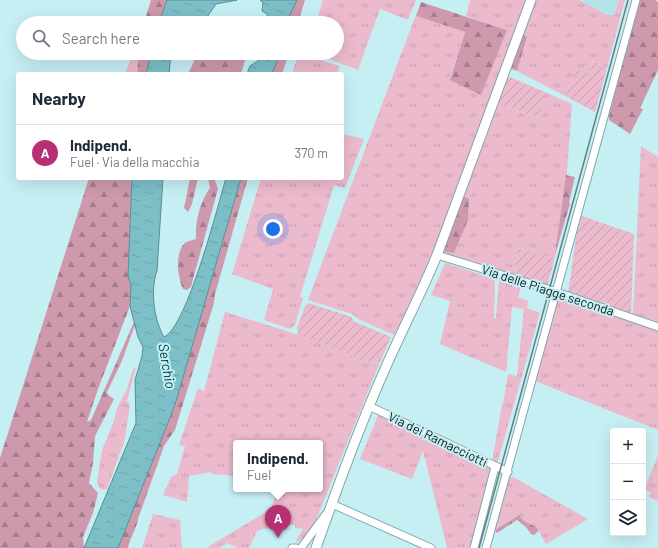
<!DOCTYPE html>
<meta charset="utf-8">
<style>
:root{--surface:#fff;--page:#f2f2f3;--text:#1f2937;--muted:#747a83;--line:#e0e1e3;--accent:#b63073}
body{margin:0;font-family:Barlow,sans-serif;background:var(--page);color:var(--text)}
.controls{position:absolute;right:12px;bottom:12px;display:grid;overflow:hidden;border-radius:4px;box-shadow:0 4px 16px #0002}
.controls button{width:36px;height:36px;display:grid;place-items:center;padding:0;border:0;border-bottom:1px solid var(--line);background:var(--surface);color:var(--text);font:20px sans-serif}
.you{position:absolute;left:273px;top:229px;width:14px;height:14px;margin:-10px;border:3px solid #fff;border-radius:50%;background:#1a73e8;box-shadow:0 0 0 6px #1a73e833}
.badge{display:grid;place-items:center;width:26px;height:26px;border-radius:50%;background:var(--accent);color:#fff;font-size:13px;font-weight:700}
.pin{position:absolute;translate:-50% -33px;filter:drop-shadow(0 1px 2px #0008)}
.pin::after{content:'';position:absolute;top:21px;width:14px;height:12px;background:inherit;clip-path:polygon(0 0,100% 0,50% 100%)}
.popup{position:absolute;left:233px;top:440px;width:90px;height:52px;box-sizing:border-box;display:grid;place-content:center;border-radius:4px;background:var(--surface);filter:drop-shadow(0 1px 3px #0005);font-size:13px;white-space:nowrap;color:var(--muted)}
.popup b{font-size:15px;color:var(--text)}
.popup::after{content:'';position:absolute;left:50%;top:100%;margin-left:-8px;border:8px solid transparent;border-top-color:var(--surface)}
.list{margin:0;padding:0;list-style:none}
h2{display:flex;justify-content:space-between;align-items:center;height:52px;margin:0;padding:0 16px;font-size:17px}
h2 small{font-size:13px;font-weight:400;color:var(--muted)}
.list li{display:grid;grid-template-columns:26px 1fr auto;gap:12px;align-items:center;box-sizing:border-box;height:56px;padding:0 16px;border-top:1px solid var(--line)}
.list b{display:block;font-size:15px;white-space:nowrap}
.list p{margin:0;font-size:13px;white-space:nowrap;color:var(--muted)}
.list em{font-size:13px;font-style:normal;color:var(--muted)}
.icon{flex:none;width:22px;height:22px;fill:none;stroke:currentColor;stroke-width:2;stroke-linecap:round;stroke-linejoin:round}
.map{position:relative;flex:none;width:658px;height:548px;overflow:hidden}
.search{position:absolute;background:var(--surface);box-shadow:0 4px 16px #0002;left:16px;top:16px;width:328px;height:44px;display:flex;align-items:center;gap:10px;box-sizing:border-box;padding:0 14px;border-radius:22px;color:var(--muted);font-size:15px}
.panel{position:absolute;background:var(--surface);box-shadow:0 4px 16px #0002;left:16px;top:72px;width:328px;height:108px;border-radius:4px}
.map>svg:first-child{display:block}
.built{fill:#b3e4ea}
.grass{fill:url(#grass-tufts)}
.forest{fill:url(#forest-firs)}
.garden{fill:url(#garden-furrows)}
.water{fill:url(#water-ripples);stroke:#5a8e93}
.lines{fill:none;stroke-linecap:round;stroke-linejoin:round}
.minor-casing{stroke:#80a7ab;stroke-width:9}
.major-casing{stroke:#80a7ab;stroke-width:11}
.minor{stroke:#fff;stroke-width:7}
.major{stroke:#fff;stroke-width:9}
.rail{stroke:#637f82;stroke-width:1.5}
.labels{text-anchor:middle;stroke-width:4;stroke-linejoin:round;paint-order:stroke}
.street-label{font-size:13px;fill:#0a1a1b;stroke:#c6eff4}
.water-label{font-size:14px;font-style:italic;fill:#004147;stroke:#c6eff4}
</style>
<div class="map">
<svg width="658" height="548" viewBox="0 0 658 548">
<defs>
<pattern id="grass-tufts" width="24" height="20" patternUnits="userSpaceOnUse"><rect width="24" height="20" fill="#ecbacd"/><path d="M3 7l-1-3M5 7V3M7 7l1-3M15 17l-1-3M17 17v-4M19 17l1-3" fill="none" stroke="#c99faf"/></pattern>
<pattern id="forest-firs" width="22" height="20" patternUnits="userSpaceOnUse"><rect width="22" height="20" fill="#ce99ad"/><path d="M5 1l3.5 6h-7zM16 11l3.5 6h-7z" fill="#a57c8c"/></pattern>
<pattern id="garden-furrows" width="10" height="10" patternUnits="userSpaceOnUse"><rect width="10" height="10" fill="#ecbacd"/><path d="M-1 1l2-2M0 10L10 0M9 11l2-2" fill="none" stroke="#c99faf"/></pattern>
<pattern id="water-ripples" width="26" height="14" patternUnits="userSpaceOnUse"><rect width="26" height="14" fill="#7cbfc7"/><path d="M2 4q2-2 4 0t4 0M15 11q2-2 4 0t4 0" fill="none" stroke="#6aa4aa"/></pattern>
</defs>
<rect width="100%" height="100%" fill="#c6eff4"/>
<!-- built -->
<path class="built" d="M579,0H619L614,15H608Z"/>
<!-- grass -->
<path class="grass" d="M323,0H416L408,20L380,9L358,70L313,53H337V23H316Z
M470,0H527L417,293L394,335L360,320L352,314L308,300L415,17L416,16L465,32L450,78L507,30L466,16Z
M535,0H579L608,15H614L619,0H625L607,68L593,60L589,73L576,69L565,96L517,71L527,37L521,34Z
M133,53H139L137,74H125Z
M299,53L339,66L338,74H292Z
M545,92L572,104L565,198L555,258L517,248L514,277L443,254L442,251L468,220L469,199L461,195L497,103L539,118Z
M342,134L364,139L345,188L334,185L300,297L303,298L295,325L290,329L264,320L273,289L232,274L261,178H342Z
M641,146L658,157V322L633,314Z
M445,263L492,278L495,282L494,319L496,318L499,278L522,284L518,297L528,301L527,308L540,313L497,464L492,462L502,404H503L508,374L517,376L524,309L512,307L506,372L440,344L450,301L431,295Z
M564,298L658,329V430L535,381L558,300Z
M225,312L290,332L370,363L380,362L314,525L304,538L295,543L303,529L295,528V524L263,529L257,531L249,548H238L227,543L218,548H206L271,509L278,489H320V443H236V476L212,474L211,472L189,476L187,502L163,495L171,477L177,474L185,446L179,445L198,388L204,391Z
M136,367L127,401L130,405L125,439L107,489L103,490L99,487L97,482L102,450L115,418L117,408L127,389L133,369Z
M379,413L493,467L470,548H447L423,451L412,479L360,459Z
M658,455V501L649,497L651,492L644,490Z
M509,477H513L588,519L546,544L537,528L523,522L519,515L495,530Z
M153,514L180,520L182,548H142Z"/>
<!-- forest -->
<path class="forest" d="M151,0H167L159,23H144Z
M297,0H305L298,23H286Z
M638,0H655L658,2V70L640,108L643,109L630,134L609,120V116Z
M421,2L507,30L481,95L450,80L465,32L416,16Z
M521,34L527,37L517,71L509,68Z
M139,53H151L146,74H137Z
M195,53H204L203,62L206,53H247L241,74H188L194,61Z
M280,53H289L282,74H272Z
M566,175L575,177L569,202L570,204L555,255Z
M89,178H132L128,276L132,285L130,306L98,389L87,422L91,420L134,322L135,325L121,363L107,392L108,395L114,399L95,436L93,463L89,483L98,493L93,513L83,537L84,548H0V458Z
M190,178H198L192,204L188,212L184,208Z
M208,178H214L218,189L193,279L191,287L187,290L183,289C178,278 174,253 185,243C187,241 193,240 196,239C195,221 200,202 210,188Z
M241,178H248L215,294L214,303L175,430L164,446L138,519C136,530 130,537 128,548H118L175,405Z
M461,195L469,199L468,220L454,253L442,251Z
M519,515C525,525 532,523 539,530L534,535L531,534L526,527L517,520L497,533L495,530Z"/>
<!-- garden -->
<path class="garden" d="M593,60L607,68L595,112L565,96L576,69L589,73Z
M510,77L545,92L539,118L497,103L506,79Z
M582,216L634,234L631,315L568,294L577,231Z
M517,248L555,258L547,287L514,277Z
M308,303L352,317L353,321L391,337L380,362L370,363L297,335L298,331L297,328L305,306Z"/>
<!-- water -->
<path class="water" d="M167,0H237L216,4L205,20L197,23H159Z
M260,0H297L286,23H268L267,14L262,11L263,3Z
M151,53H171L169,74H146Z
M268,53H280L272,74H247L250,66L267,55Z
M132,178H163L157,271C150,290 154,320 164,337C187,327 218,205 226,178H241L175,405L118,548H84L136,423L135,380L142,356L143,347L138,337L130,306L131,285L128,276Z"/>
<g class="lines">
<!-- minor casing -->
<g class="minor-casing">
<path id="minor" d="M437,255L548,289L658,327
M369,406L508,472
M332,504L431,548
M292,548H296
M301,548L326,514
M474,548L495,467
M486,548L636,0"/>
</g>
<!-- major casing -->
<g class="major-casing">
<path id="major" d="M316,548C337,488 359,427 385,369C402,330 421,294 437,255L531,0"/>
</g>
<!-- minor -->
<use href="#minor" class="minor"/>
<!-- major -->
<use href="#major" class="major"/>
<!-- rail -->
<path class="rail" d="M479,548L628,0"/>
</g>
<g class="labels">
<!-- street labels -->
<g class="street-label">
<text transform="translate(548 290) rotate(18)" y="5">Via delle Piagge seconda</text>
<text transform="translate(438 439) rotate(26)" y="5">Via dei Ramacciotti</text>
</g>
<!-- water labels -->
<g class="water-label">
<text transform="translate(167 366) rotate(80)" y="5">Serchio</text>
</g>
</g>
</svg>
<div class="controls">
<button>+</button>
<button>−</button>
<button><svg class="icon" aria-label="layers" viewBox="0 0 24 24"><path d="M12 4l9 5-9 5-9-5zM3 14l9 5 9-5"/></svg></button>
</div>
<div class="you"></div>
<div class="pin badge" style="left:278px;top:538px">A</div>
<div class="popup"><b>Indipend.</b>Fuel</div>
<div class="search"><svg class="icon" aria-label="search" viewBox="0 0 24 24"><circle cx="10" cy="10" r="6"/><path d="M15 15l6 6"/></svg>Search here</div>
<section class="panel">
<h2>Nearby<small></small></h2>
<ul class="list">
<li><span class="badge">A</span><div><b>Indipend.</b><p>Fuel · Via della macchia</p></div><em>370 m</em></li>
</ul>
</section>
</div>
